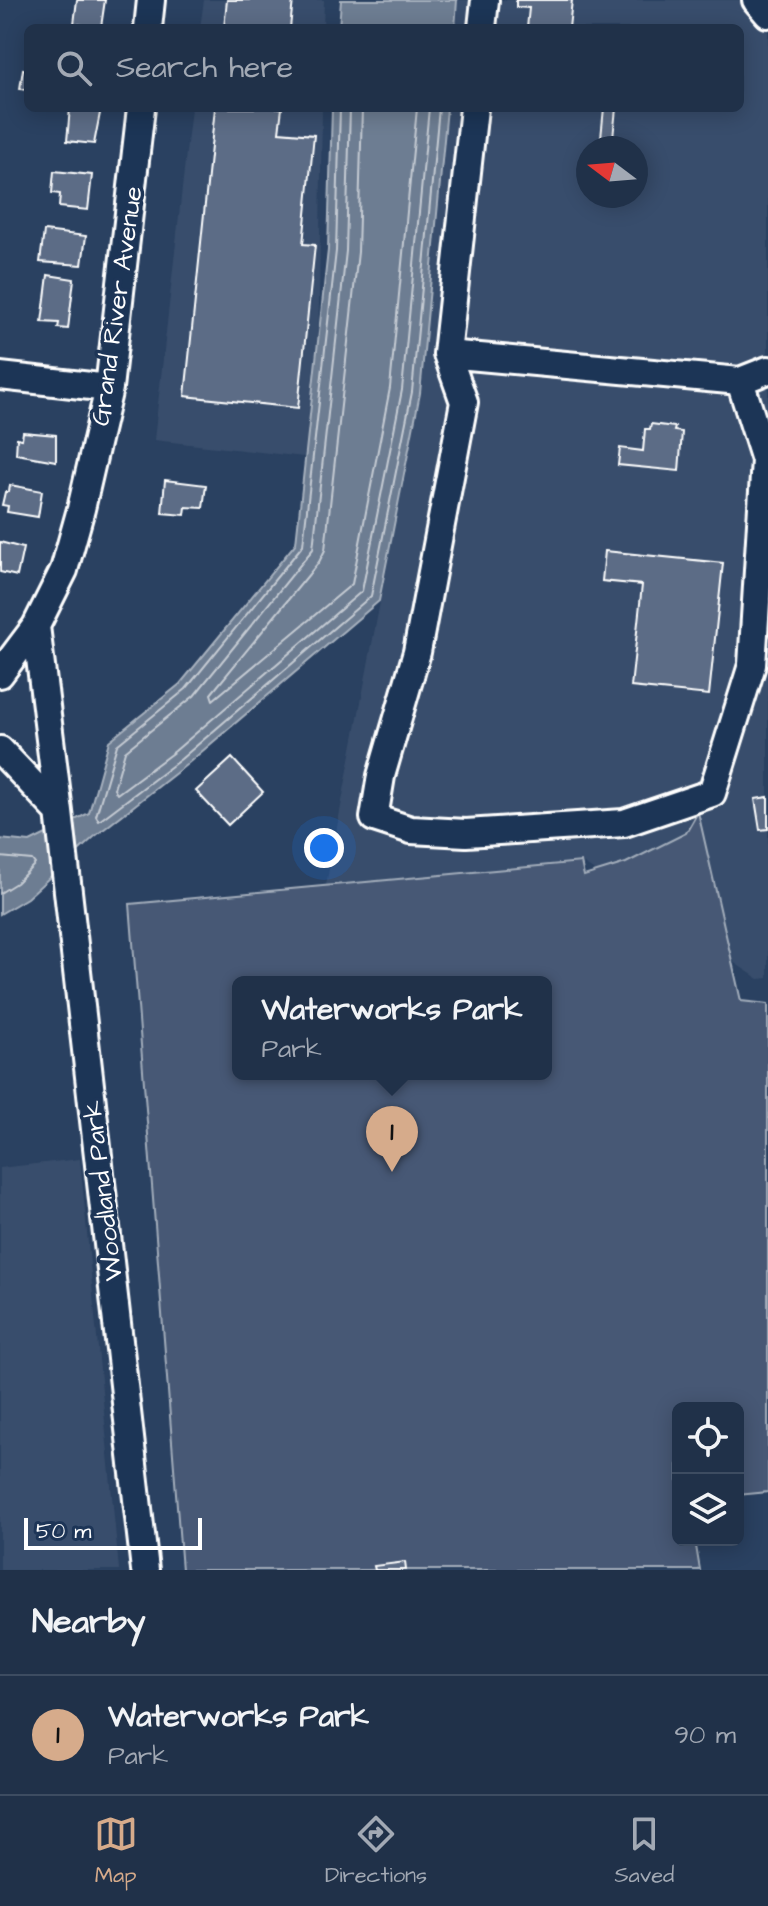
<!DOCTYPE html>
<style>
:root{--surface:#203149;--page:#283950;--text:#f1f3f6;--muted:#a2a9b4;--line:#3d4c61;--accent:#d6ab8b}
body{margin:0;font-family:"Architects Daughter",sans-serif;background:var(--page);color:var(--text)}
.controls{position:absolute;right:24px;bottom:24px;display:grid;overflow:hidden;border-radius:12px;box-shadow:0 4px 20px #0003}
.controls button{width:72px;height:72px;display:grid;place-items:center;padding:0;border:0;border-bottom:2px solid var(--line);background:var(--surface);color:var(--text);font:40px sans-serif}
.compass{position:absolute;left:576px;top:136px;width:72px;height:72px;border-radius:50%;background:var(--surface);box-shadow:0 4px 20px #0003;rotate:286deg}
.scale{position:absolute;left:24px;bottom:20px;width:178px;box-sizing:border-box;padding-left:8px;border:4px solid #fff;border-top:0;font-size:22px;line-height:28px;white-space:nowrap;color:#fff;-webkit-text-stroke:6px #1d3557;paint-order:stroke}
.you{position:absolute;left:324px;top:848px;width:28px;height:28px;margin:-20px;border:6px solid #fff;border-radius:50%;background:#1a73e8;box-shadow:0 0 0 12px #1a73e833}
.badge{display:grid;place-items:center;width:52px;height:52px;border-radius:50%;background:var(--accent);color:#111;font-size:26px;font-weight:700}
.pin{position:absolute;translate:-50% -66px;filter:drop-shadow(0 2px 4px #0008)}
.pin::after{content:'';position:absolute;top:42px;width:28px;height:24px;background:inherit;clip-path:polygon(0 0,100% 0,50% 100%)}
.popup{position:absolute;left:232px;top:976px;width:320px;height:104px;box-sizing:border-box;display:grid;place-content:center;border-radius:12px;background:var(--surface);filter:drop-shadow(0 2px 6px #0005);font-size:26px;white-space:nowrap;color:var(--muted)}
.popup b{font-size:30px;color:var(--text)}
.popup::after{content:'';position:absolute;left:50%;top:100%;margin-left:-16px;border:16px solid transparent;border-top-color:var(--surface)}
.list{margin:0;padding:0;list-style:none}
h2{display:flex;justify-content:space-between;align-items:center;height:104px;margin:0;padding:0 32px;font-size:34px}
h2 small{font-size:26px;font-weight:400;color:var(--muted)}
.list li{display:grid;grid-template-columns:52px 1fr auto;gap:24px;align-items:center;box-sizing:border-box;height:120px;padding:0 32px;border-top:2px solid var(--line)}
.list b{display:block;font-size:30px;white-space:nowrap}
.list p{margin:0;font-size:26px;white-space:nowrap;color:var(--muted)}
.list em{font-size:26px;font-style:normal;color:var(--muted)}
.icon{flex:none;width:44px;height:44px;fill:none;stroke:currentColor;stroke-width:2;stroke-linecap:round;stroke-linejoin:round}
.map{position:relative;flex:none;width:768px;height:1570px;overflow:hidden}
.search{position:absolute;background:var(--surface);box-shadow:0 4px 20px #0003;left:24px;right:24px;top:24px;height:88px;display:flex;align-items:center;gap:20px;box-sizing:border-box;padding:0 28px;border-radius:12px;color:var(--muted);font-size:30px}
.sheet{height:224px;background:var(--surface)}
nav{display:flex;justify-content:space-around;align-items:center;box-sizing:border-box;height:112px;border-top:2px solid var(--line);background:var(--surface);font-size:22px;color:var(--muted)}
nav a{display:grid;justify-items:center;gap:4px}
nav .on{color:var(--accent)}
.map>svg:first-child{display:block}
.built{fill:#394e6c;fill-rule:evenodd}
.green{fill:#465975;stroke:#a2acba;stroke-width:2;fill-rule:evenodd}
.water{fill:#6d7d92;stroke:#a7b1be;stroke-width:2}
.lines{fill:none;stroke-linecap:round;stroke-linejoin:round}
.shore{stroke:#c5cbd3;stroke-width:2}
.building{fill:#5b6c86;stroke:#fff;stroke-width:2}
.minor-casing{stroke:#fff;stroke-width:32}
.minor{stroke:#1d3557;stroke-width:26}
.labels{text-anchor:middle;stroke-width:7;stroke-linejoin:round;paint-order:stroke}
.street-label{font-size:26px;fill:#fff;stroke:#1d3557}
</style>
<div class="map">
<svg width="768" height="1570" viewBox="0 0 768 1570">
<rect width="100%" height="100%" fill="#2a4161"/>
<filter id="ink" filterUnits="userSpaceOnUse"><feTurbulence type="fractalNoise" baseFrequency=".0125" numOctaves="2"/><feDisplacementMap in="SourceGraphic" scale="16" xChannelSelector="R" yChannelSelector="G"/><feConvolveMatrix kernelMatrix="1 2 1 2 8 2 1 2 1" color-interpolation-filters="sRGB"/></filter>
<g filter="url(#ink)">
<!-- built -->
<path class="built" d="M204,0H324L323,28H200Z
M457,0H768V978L759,979L581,862L326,885L420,393L447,108H740V28H455ZM588,148H636V196H588Z
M191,108H322L318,357L313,458L154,440Z
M80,1159L119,1570H0V1168Z"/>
<!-- green -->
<path class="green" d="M698,812L741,1001L768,1004V1492L738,1495V1408H678V1540H695L700,1570H182L130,904L581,862L584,876L626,863L686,833ZM238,982H546V1074H238Z"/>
<!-- water -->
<path class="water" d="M341,0H457L455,28H339Z
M332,108H447L420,393L379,601L186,765L94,837L27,898L0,914V839L30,842L89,813L109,741L180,684L296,543L328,250Z"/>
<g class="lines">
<!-- shore -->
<path class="shore" d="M340,108L336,251L303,545L186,689L117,745L96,816L99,821L181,759L371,596L412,392L439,108
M350,108L346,251L313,549L194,696L125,751L114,789L117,794L175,751L362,591L402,390L429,108
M362,108L358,252L325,550L319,562L211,694L213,700L352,584L390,388L417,108
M0,857L32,860L35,864L16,883L0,893"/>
</g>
<!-- building -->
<path class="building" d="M77,0H105L101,27L74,24Z
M227,0H293L290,28H224Z
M516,0H572L569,28H527L529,8L516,7Z
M23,69L28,70V90L20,89Z
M70,108H101L94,144L67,141Z
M215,108H282L279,132L314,135L303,244L315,245L298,408L185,396Z
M604,108H616L612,148H600Z
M54,171L92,175L88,210L59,207L60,194L52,193Z
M44,231L86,236L82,265L40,262Z
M48,275L74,279L68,329L58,328L59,323L42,322Z
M651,424L675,427L674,431L682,432L679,471L618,465L620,448L643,451L645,429H650Z
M23,432L56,435V461L16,454L17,438L22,439Z
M165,480L206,485L203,508L186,507L185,515L162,513Z
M10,485L42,491L38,517L7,512L8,506L2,505L5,492H9Z
M0,542L23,548L17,576L0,572Z
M605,551L723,563L709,695L631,687L642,585L602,581Z
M232,758L263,792L228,825L196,791Z
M768,797V829L760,830L755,799Z
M405,1562L406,1570H375L374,1566Z"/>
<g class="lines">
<!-- minor casing -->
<g class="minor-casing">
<path id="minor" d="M756,0L768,14
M148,28L151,0
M482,28L485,0
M474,108L447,354L740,381L768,370
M447,354L464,402L417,652L381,776L374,818L411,830L466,833L624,823L712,793L752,665L765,460L740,381
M0,376L109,388
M36,626L59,812L145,1570
M0,674L36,626L64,570L81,509L109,388L141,108
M0,750L59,812"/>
</g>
<!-- minor -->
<use href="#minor" class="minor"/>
</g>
</g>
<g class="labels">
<!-- street labels -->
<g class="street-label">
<text transform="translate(116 306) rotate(-82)" y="9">Grand River Avenue</text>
<text transform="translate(102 1191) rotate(-97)" y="9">Woodland Park</text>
</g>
</g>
</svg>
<div class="controls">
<button><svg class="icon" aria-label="locate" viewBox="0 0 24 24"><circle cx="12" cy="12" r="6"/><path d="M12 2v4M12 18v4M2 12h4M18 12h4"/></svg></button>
<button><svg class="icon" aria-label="layers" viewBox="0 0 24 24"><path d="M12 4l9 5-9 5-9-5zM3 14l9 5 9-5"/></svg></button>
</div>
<svg class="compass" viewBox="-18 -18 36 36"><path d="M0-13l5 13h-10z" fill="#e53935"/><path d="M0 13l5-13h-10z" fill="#a2a9b4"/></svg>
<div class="scale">50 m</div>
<div class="you"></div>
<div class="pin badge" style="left:392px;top:1172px">1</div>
<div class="popup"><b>Waterworks Park</b>Park</div>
<div class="search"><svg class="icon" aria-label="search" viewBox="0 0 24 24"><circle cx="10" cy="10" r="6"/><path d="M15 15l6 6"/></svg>Search here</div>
</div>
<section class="sheet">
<h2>Nearby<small></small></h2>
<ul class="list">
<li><span class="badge">1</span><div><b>Waterworks Park</b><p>Park</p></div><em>90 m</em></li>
</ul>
</section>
<nav>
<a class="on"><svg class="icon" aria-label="map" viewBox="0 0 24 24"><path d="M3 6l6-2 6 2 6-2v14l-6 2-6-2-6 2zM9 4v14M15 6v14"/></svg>Map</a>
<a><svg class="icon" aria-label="directions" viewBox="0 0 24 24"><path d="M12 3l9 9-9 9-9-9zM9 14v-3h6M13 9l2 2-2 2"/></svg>Directions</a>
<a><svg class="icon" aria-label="saved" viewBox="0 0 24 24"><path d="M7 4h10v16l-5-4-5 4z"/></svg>Saved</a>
</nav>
